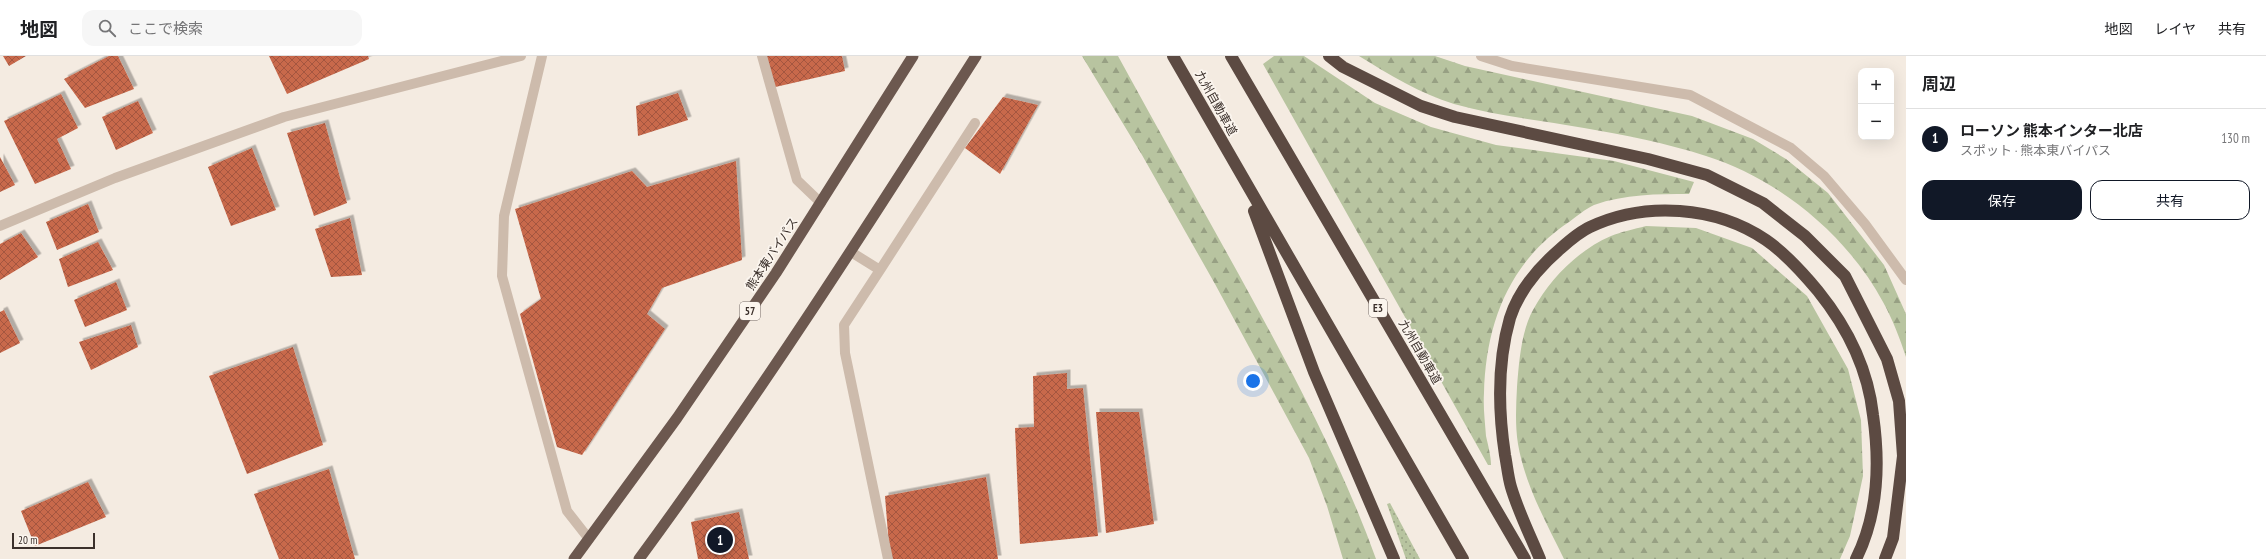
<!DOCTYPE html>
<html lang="ja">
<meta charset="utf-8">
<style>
:root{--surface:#fff;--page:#f6f6f6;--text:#202124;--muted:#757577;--line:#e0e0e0;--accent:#111827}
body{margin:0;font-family:"PT Sans Narrow","Noto Sans JP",sans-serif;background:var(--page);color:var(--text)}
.controls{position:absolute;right:12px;top:12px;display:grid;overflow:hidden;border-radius:8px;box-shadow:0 4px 16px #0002}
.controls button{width:36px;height:36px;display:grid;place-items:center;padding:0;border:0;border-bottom:1px solid var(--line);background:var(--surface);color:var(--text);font:20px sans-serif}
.scale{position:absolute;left:12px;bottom:10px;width:83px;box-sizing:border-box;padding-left:4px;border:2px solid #3b302b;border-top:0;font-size:11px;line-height:14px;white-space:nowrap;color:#3b302b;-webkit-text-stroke:3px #fbf5ee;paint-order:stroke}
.you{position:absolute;left:1253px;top:325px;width:14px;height:14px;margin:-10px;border:3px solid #fff;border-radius:50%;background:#1a73e8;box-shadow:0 0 0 6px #1a73e833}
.badge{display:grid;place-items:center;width:26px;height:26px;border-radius:50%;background:var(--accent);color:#fff;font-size:13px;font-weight:700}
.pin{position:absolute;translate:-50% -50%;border:2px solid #fff;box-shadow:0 1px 4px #0006}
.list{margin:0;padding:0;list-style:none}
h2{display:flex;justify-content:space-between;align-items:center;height:52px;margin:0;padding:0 16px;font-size:17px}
h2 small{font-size:13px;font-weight:400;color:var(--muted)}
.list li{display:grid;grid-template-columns:26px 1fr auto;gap:12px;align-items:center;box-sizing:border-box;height:60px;padding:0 16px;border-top:1px solid var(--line)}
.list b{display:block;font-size:15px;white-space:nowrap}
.list p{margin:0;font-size:13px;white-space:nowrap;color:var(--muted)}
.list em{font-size:13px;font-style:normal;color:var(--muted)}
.actions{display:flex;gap:8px;padding:12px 16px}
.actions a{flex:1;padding:9px 0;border:1px solid var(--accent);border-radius:12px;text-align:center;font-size:14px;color:var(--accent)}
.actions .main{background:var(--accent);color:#fff}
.icon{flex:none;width:22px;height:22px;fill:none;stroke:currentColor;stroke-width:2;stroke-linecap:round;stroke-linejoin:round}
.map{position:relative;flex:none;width:1906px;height:503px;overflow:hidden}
header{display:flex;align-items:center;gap:24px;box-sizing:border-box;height:56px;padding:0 20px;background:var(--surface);border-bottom:1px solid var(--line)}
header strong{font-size:19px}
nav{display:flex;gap:22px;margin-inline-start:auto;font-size:14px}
.search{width:280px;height:36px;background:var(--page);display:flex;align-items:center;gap:10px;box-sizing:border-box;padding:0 14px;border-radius:12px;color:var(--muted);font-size:15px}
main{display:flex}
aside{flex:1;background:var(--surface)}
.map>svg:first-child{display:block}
.grass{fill:url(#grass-dots)}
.forest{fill:url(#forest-firs)}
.building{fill:url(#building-cross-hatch);filter:url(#shadow)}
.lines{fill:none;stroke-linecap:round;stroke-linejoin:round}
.minor{stroke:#cdbbac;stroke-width:10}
.trunk{stroke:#6c584f;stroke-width:11}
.motorway{stroke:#5c4a42;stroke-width:12}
.labels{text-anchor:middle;stroke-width:3.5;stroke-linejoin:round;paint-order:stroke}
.shield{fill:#fbf5ee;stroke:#756b66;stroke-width:1}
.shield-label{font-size:11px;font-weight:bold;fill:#3b302b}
.street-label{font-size:12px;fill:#3b302b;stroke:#fbf5ee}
</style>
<header>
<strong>地図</strong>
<div class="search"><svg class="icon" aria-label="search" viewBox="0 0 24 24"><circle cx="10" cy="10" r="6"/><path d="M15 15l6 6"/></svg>ここで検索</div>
<nav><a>地図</a><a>レイヤ</a><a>共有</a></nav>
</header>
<main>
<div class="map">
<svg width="1906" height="503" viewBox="0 0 1906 503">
<defs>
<pattern id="grass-dots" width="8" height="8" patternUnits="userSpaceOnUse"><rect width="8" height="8" fill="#b8c4a0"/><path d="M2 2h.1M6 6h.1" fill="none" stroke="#97a083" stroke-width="1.8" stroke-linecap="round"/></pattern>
<pattern id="forest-firs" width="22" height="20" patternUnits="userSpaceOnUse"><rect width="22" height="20" fill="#b8c4a0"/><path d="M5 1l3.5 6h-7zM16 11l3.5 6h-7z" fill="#97a083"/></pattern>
<pattern id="building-cross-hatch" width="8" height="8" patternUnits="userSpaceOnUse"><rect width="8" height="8" fill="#c8694b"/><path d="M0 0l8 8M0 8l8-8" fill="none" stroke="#a4573f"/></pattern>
<filter id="shadow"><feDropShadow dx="3.5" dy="-3.5" stdDeviation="0" flood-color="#0004"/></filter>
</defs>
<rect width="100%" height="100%" fill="#f4ebe1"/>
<!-- grass -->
<path class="grass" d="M1390,447L1420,503H1406L1387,448Z"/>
<!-- forest -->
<path class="forest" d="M1082,0H1118C1158,73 1198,145 1238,217C1289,310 1340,403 1376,503H1343L1327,450L1309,402L1215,228L1142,99Z
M1274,0H1304L1375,47L1431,71L1496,89L1614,105L1694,126L1689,138C1657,138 1625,138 1594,149C1585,153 1576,161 1569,166C1509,206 1486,267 1484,337C1483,351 1485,366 1486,380C1488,389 1491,400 1491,409H1488L1263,8Z
M1359,0H1435L1465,10L1692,60L1753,83L1786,103L1828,137L1884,209L1906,258V301C1900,283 1893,264 1883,246C1847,179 1779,123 1706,100C1666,87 1625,79 1584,72C1540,64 1496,60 1454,48C1421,38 1388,18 1359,0Z
M1646,170L1696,172L1752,192L1807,240L1848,313L1861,364L1863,420L1850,480L1840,503H1564C1546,466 1525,429 1518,388C1515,369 1516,350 1517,331C1519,306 1521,276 1533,254C1550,223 1578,194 1611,180C1621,176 1634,173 1646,170Z"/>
<!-- building -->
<path class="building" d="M3,0H26L9,10Z
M109,0H118L134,33L85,52L64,23Z
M269,0H368L369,3L287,38Z
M762,0H842L845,15L771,32Z
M678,37L688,64L638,80L636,50Z
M61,38L78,72L57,83L71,113L35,128L4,65Z
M1003,41L1038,49L1000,118L965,92Z
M138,45L153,77L116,94L102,61Z
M325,67L347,147L314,160L287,77Z
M252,92L276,154L231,170L208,111Z
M0,101L15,129L0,136Z
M736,105L742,204L662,232L647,258L665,273L582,399L557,391L520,258L541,243L515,153L632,115L647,131Z
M88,148L99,176L57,194L46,166Z
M350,162L362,219L331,221L315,173Z
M21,177L38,201L0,224V188Z
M98,186L113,214L68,231L59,203Z
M116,226L127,254L85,271L74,244Z
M4,254L20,287L0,297V256Z
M131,269L138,291L91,314L79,286Z
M293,291L323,389L247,418L209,320Z
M1067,317V333L1083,332L1098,480L1020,488L1015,372L1034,371L1033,320Z
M1096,356H1139L1154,468L1106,477Z
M329,413L355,503H279L254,438Z
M986,421L998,503H890L885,440Z
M88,426L106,461L35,490L21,455Z
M739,456L749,503H698L691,466Z"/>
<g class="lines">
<!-- minor -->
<path class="minor" d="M542,0L504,160L502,220L567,455L589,483
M762,0L797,124L821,147
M1481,0L1512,10L1690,39L1791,92L1824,120L1865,168L1906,224
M0,170L115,122L284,61L521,0
M851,196L880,214L975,67
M880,214L844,269L845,297L888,503"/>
<!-- trunk -->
<path class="trunk" d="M574,503L677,362L776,217L913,0
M639,503C759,340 867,171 976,0"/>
<!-- motorway -->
<path class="motorway" d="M1173,0L1463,503
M1231,0L1525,503
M1329,0L1343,11L1421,50L1455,61L1648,103L1707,119L1763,147L1805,180L1845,220L1887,303L1899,345L1903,400L1893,482L1885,503
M1254,155L1314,316L1394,503
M1540,503C1530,479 1518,455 1511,431C1508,421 1507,409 1505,399C1498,353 1497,307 1510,262C1519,234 1538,212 1560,193C1569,185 1579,176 1590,171C1645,145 1716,150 1766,184C1785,197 1803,217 1818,235C1847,271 1868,313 1873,359C1880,407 1878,459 1856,503"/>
</g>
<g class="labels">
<!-- shield labels -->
<g class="shield">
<rect x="1369" y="243" width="18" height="18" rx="3"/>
<rect x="740" y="246" width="20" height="18" rx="3"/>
</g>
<g class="shield-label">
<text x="1378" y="256">E3</text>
<text x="750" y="259">57</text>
</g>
<!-- street labels -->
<g class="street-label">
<text transform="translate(1216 47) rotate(61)" y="4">九州自動車道</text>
<text transform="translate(772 198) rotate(-57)" y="4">熊本東バイパス</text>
<text transform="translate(1420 296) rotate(60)" y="4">九州自動車道</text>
</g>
</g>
</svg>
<div class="controls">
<button>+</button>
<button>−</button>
</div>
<div class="scale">20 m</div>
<div class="you"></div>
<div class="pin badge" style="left:720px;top:484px">1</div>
</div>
<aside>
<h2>周辺<small></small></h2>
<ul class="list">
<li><span class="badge">1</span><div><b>ローソン 熊本インター北店</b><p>スポット · 熊本東バイパス</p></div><em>130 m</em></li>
</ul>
<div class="actions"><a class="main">保存</a><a>共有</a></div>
</aside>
</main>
